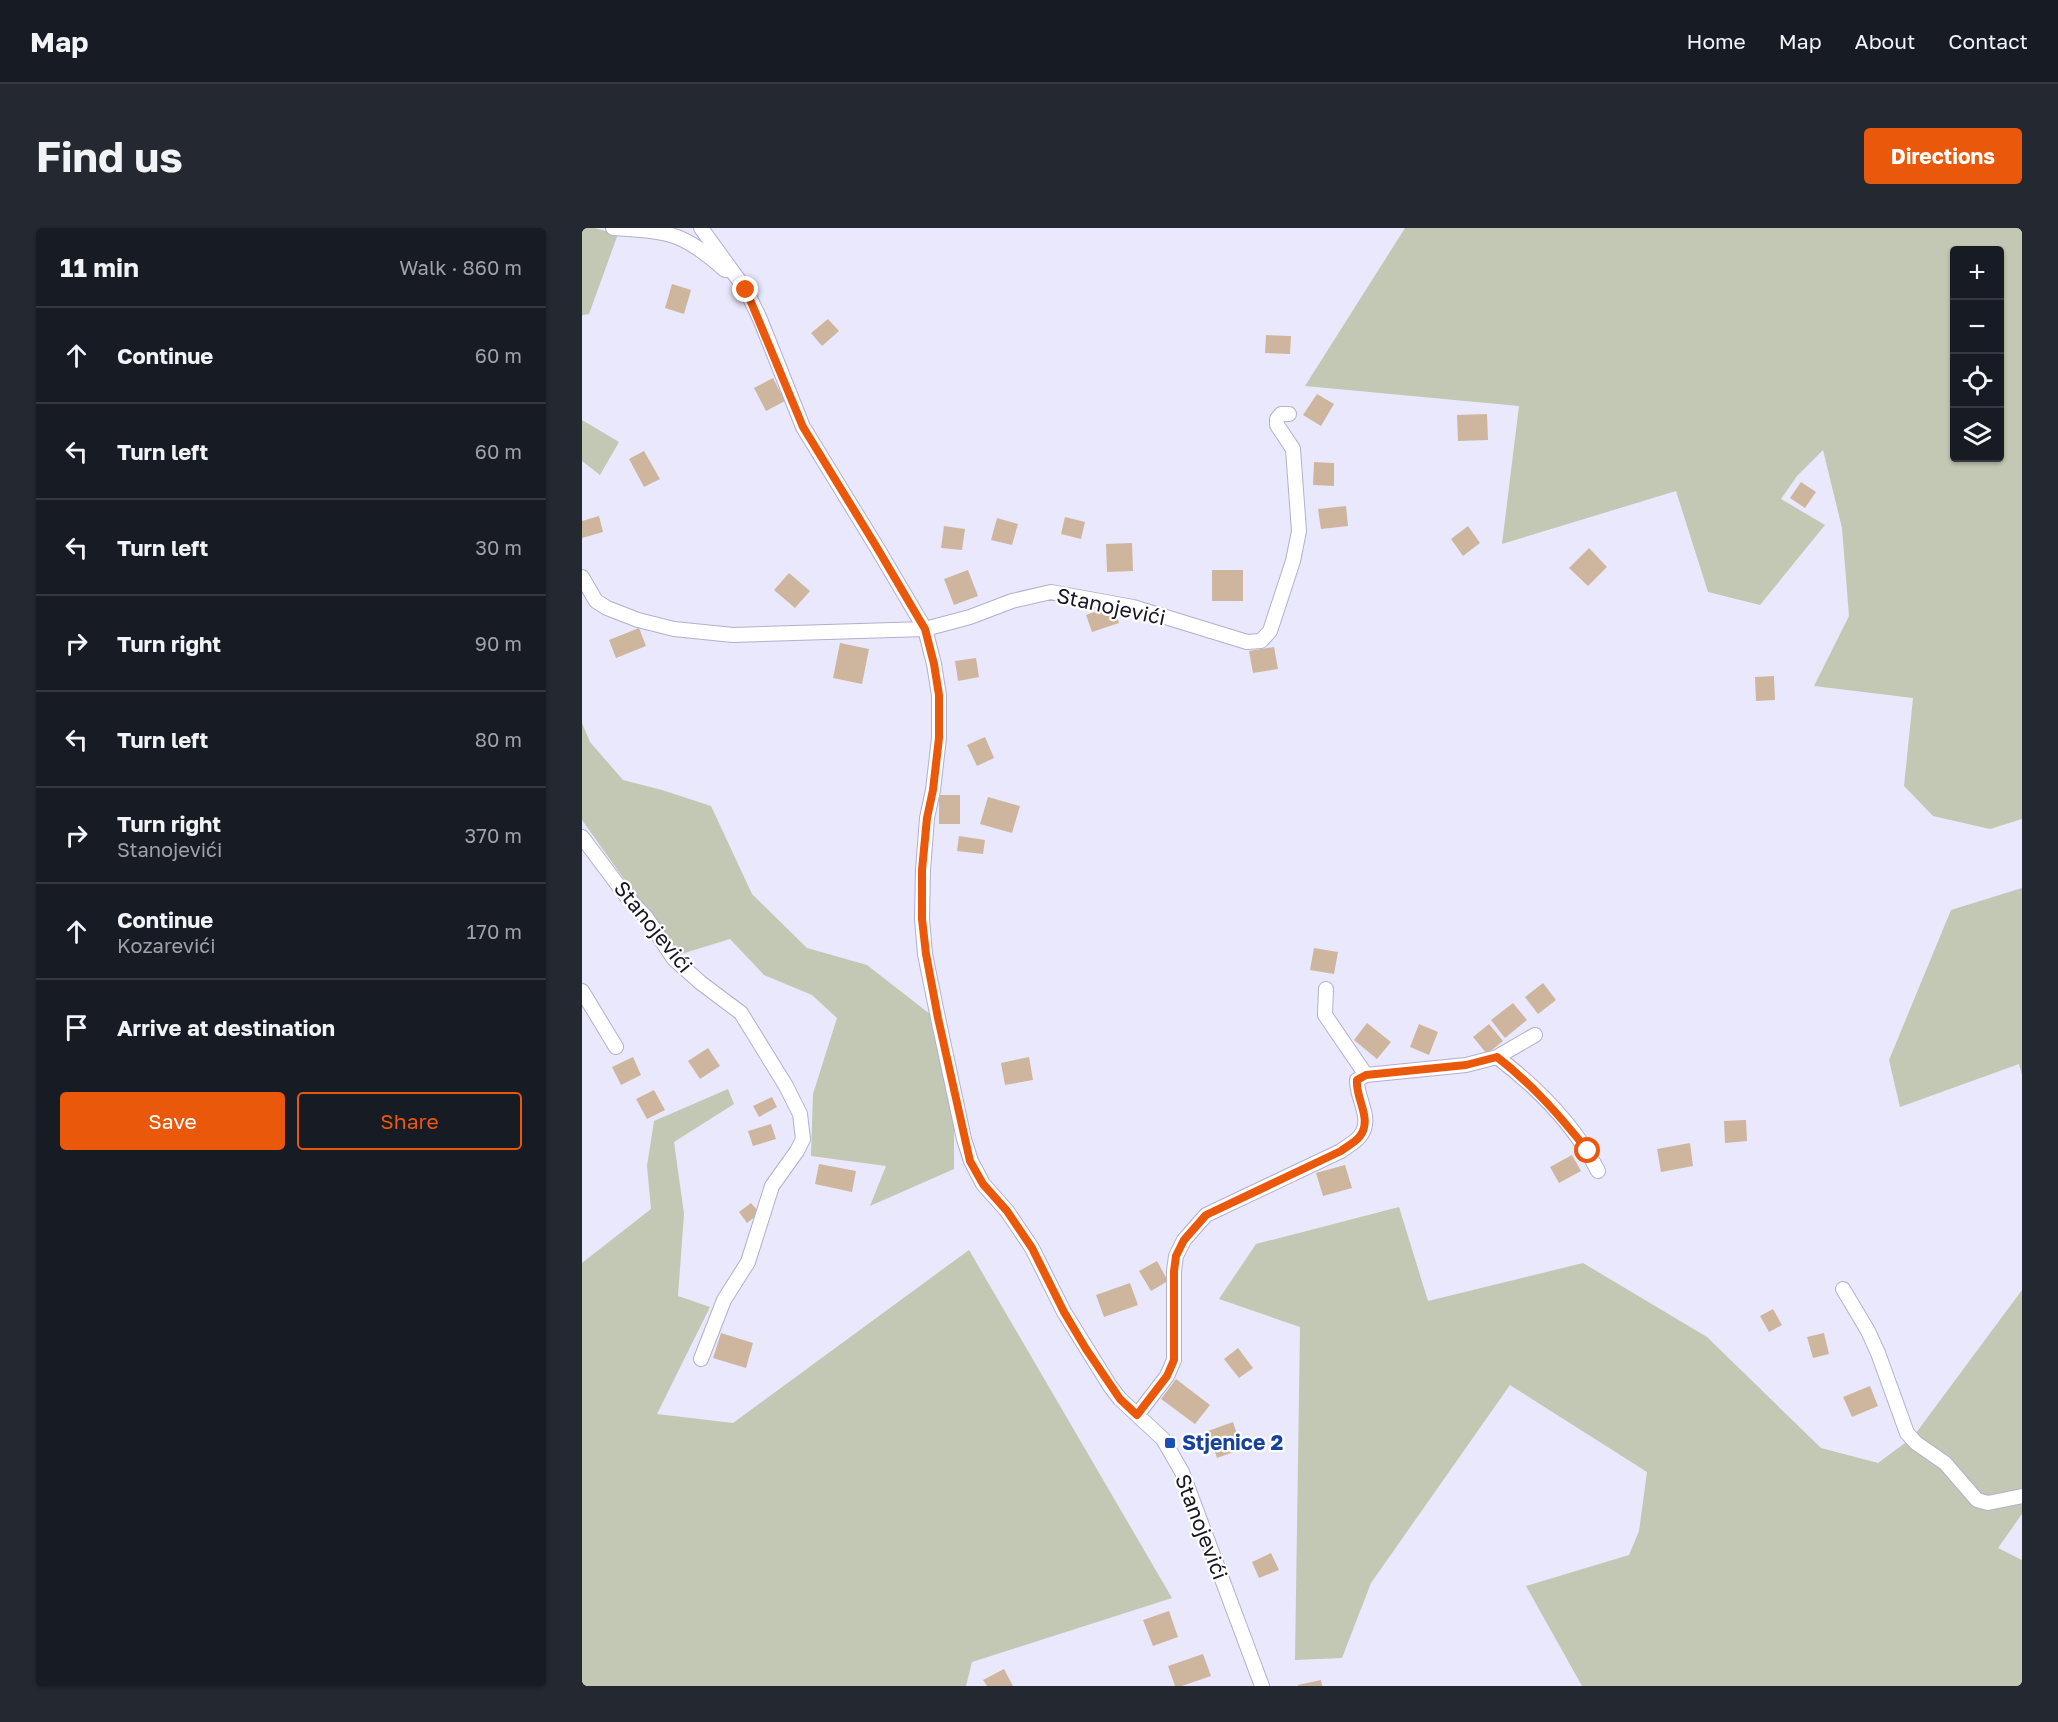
<!DOCTYPE html>
<meta charset="utf-8">
<style>
:root{--surface:#171b24;--page:#242831;--text:#f1f3f6;--muted:#9ea1a6;--line:#363941;--accent:#ea580c}
body{margin:0;font-family:"Golos Text",sans-serif;background:var(--page);color:var(--text)}
.controls{position:absolute;right:18px;top:18px;display:grid;overflow:hidden;border-radius:6px;box-shadow:0 2px 4px #0004}
.controls button{width:54px;height:54px;display:grid;place-items:center;padding:0;border:0;border-bottom:2px solid var(--line);background:var(--surface);color:var(--text);font:30px sans-serif}
.stop{position:absolute;width:18px;height:18px;margin:-14px;border:4px solid #ea580c;border-radius:50%;background:#fff}
.stop.end{background:#ea580c;border-color:#fff;box-shadow:0 2px 6px #0008}
.list{margin:0;padding:0;list-style:none}
h2{display:flex;justify-content:space-between;align-items:center;height:78px;margin:0;padding:0 24px;font-size:26px}
h2 small{font-size:20px;font-weight:400;color:var(--muted)}
.list li{display:grid;grid-template-columns:39px 1fr auto;gap:18px;align-items:center;box-sizing:border-box;height:96px;padding:0 24px;border-top:2px solid var(--line)}
.list b{display:block;font-size:22px;white-space:nowrap}
.list p{margin:0;font-size:20px;white-space:nowrap;color:var(--muted)}
.list em{font-size:20px;font-style:normal;color:var(--muted)}
.actions{display:flex;gap:12px;padding:18px 24px}
.actions a{flex:1;padding:14px 0;border:2px solid var(--accent);border-radius:6px;text-align:center;font-size:21px;color:var(--accent)}
.actions .main{background:var(--accent);color:#fff}
.icon{flex:none;width:33px;height:33px;fill:none;stroke:currentColor;stroke-width:2;stroke-linecap:round;stroke-linejoin:round}
.map{position:relative;flex:none;width:1440px;height:1458px;overflow:hidden;border-radius:6px}
header{display:flex;align-items:center;gap:36px;box-sizing:border-box;height:84px;padding:0 30px;background:var(--surface);border-bottom:2px solid var(--line)}
header strong{font-size:28px}
nav{display:flex;gap:33px;margin-inline-start:auto;font-size:21px}
.intro{display:flex;align-items:center;justify-content:space-between;box-sizing:border-box;height:144px;padding:0 36px}
h1{margin:0;font-size:42px}
.button{padding:15px 27px;border-radius:6px;background:var(--accent);color:#fff;font-size:21px;font-weight:700}
main{display:flex;gap:36px;padding:0 36px}
aside{flex:1;background:var(--surface);border-radius:6px;box-shadow:0 2px 4px #0004}
.map>svg:first-child{display:block}
.green{fill:#c2c8b3;fill-rule:evenodd}
.building{fill:#ceb69e}
.lines{fill:none;stroke-linecap:round;stroke-linejoin:round}
.street-casing{stroke:#b2afcf;stroke-width:16}
.street{stroke:#fff;stroke-width:14}
.route{stroke:#ea580c;stroke-width:8}
.transit-dot{fill:#1a4fb4;stroke:#fff;stroke-width:2}
.labels{text-anchor:middle;stroke-width:4.5;stroke-linejoin:round;paint-order:stroke}
.street-label{font-size:21px;fill:#181622;stroke:#fff}
.transit-label{font-size:21px;font-weight:bold;fill:#164399;stroke:#fff;text-anchor:start}
</style>
<header>
<strong>Map</strong>
<nav><a>Home</a><a>Map</a><a>About</a><a>Contact</a></nav>
</header>
<div class="intro"><h1>Find us</h1><a class="button">Directions</a></div>
<main>
<aside>
<h2>11 min<small>Walk · 860 m</small></h2>
<ul class="list">
<li><svg class="icon" aria-label="ahead" viewBox="0 0 24 24"><path d="M12 20V5M6 11l6-6 6 6"/></svg><div><b>Continue</b></div><em>60 m</em></li>
<li><svg class="icon" aria-label="left" viewBox="0 0 24 24"><path d="M17 20v-9H6M10 6l-5 5 5 5"/></svg><div><b>Turn left</b></div><em>60 m</em></li>
<li><svg class="icon" aria-label="left" viewBox="0 0 24 24"><path d="M17 20v-9H6M10 6l-5 5 5 5"/></svg><div><b>Turn left</b></div><em>30 m</em></li>
<li><svg class="icon" aria-label="right" viewBox="0 0 24 24"><path d="M7 20v-9h11M14 6l5 5-5 5"/></svg><div><b>Turn right</b></div><em>90 m</em></li>
<li><svg class="icon" aria-label="left" viewBox="0 0 24 24"><path d="M17 20v-9H6M10 6l-5 5 5 5"/></svg><div><b>Turn left</b></div><em>80 m</em></li>
<li><svg class="icon" aria-label="right" viewBox="0 0 24 24"><path d="M7 20v-9h11M14 6l5 5-5 5"/></svg><div><b>Turn right</b><p>Stanojevići</p></div><em>370 m</em></li>
<li><svg class="icon" aria-label="ahead" viewBox="0 0 24 24"><path d="M12 20V5M6 11l6-6 6 6"/></svg><div><b>Continue</b><p>Kozarevići</p></div><em>170 m</em></li>
<li><svg class="icon" aria-label="arrive" viewBox="0 0 24 24"><path d="M6 21V4h12l-3 4 3 4H6"/></svg><div><b>Arrive at destination</b></div></li>
</ul>
<div class="actions"><a class="main">Save</a><a>Share</a></div>
</aside>
<div class="map">
<svg width="1440" height="1458" viewBox="0 0 1440 1458">
<rect width="100%" height="100%" fill="#eae8fc"/>
<!-- green -->
<path class="green" d="M0,0H12L36,6L7,86L0,87Z
M823,0H1440V591L1408,601L1351,588L1322,558L1331,470L1232,458L1267,388L1260,300L1241,222L1215,248L1199,271L1243,297L1178,377L1126,364L1094,263L920,316L937,178L723,158ZM1372,22H1418V230H1372Z
M0,192L37,214L18,247L0,233Z
M0,495L8,514L41,552L80,562L129,578L170,666L225,720L285,737L353,790L372,880V941L288,978L304,938L229,928L231,866L255,790L230,767L182,747L148,711L96,727L0,592Z
M1440,660V847L1437,836L1318,879L1307,832L1369,682Z
M146,861L152,876L92,914L102,986L96,1068L128,1079L75,1186L151,1195L387,1022L590,1370L390,1434L384,1458H0V1035L69,981L65,938L72,893Z
M817,979L846,1073L1001,1035L1125,1109L1239,1220L1296,1235L1331,1209L1440,1062V1286L1416,1320L1440,1332V1458H1000L944,1358L1047,1327L1057,1303L1065,1244L928,1157L789,1355L760,1430L713,1432L718,1099L637,1071L674,1016Z"/>
<!-- building -->
<path class="building" d="M90,56L109,62L102,86L83,80Z
M246,91L257,103L240,118L229,105Z
M684,107L709,108L708,126L683,125Z
M191,150L203,173L184,183L172,160Z
M735,166L752,176L739,198L721,187Z
M905,186L906,212L876,213L875,187Z
M62,223L78,251L62,259L47,231Z
M732,234L752,235V258L731,257Z
M1219,254L1234,264L1223,280L1208,270Z
M764,278L766,298L739,301L736,281Z
M17,288L21,304L0,310V293Z
M483,289L503,294L499,311L479,306Z
M415,290L436,296L430,317L409,312Z
M362,298L383,301L380,322L359,320Z
M886,298L898,315L881,328L869,311Z
M550,315L551,343L525,344L524,316Z
M1007,320L1025,339L1006,358L987,340Z
M386,342L396,368L372,377L362,351Z
M630,342H661V373H630Z
M207,345L228,363L213,380L192,362Z
M531,377L537,395L510,404L504,387Z
M57,400L64,418L34,430L27,412Z
M258,415L287,421L280,456L251,450Z
M692,419L696,441L671,445L667,423Z
M394,430L397,449L376,453L373,433Z
M1192,448L1193,472L1174,473L1173,449Z
M403,509L412,530L395,538L385,517Z
M357,567H378V596H357Z
M406,569L438,578L430,605L398,596Z
M377,608L403,612L401,626L375,623Z
M732,720L756,724L752,746L728,742Z
M961,755L974,772L956,786L943,769Z
M931,775L945,792L923,810L909,792Z
M785,795L809,814L795,831L772,812Z
M837,796L856,804L847,827L828,819Z
M907,796L921,813L905,826L891,809Z
M126,820L138,838L118,851L106,833Z
M51,829L59,847L39,857L30,839Z
M447,829L451,852L423,857L419,835Z
M72,862L83,882L65,891L54,871Z
M190,869L195,879L177,889L171,878Z
M1164,892L1165,913L1143,915L1142,893Z
M189,896L194,911L171,918L166,903Z
M1108,915L1111,938L1079,944L1075,921Z
M990,927L999,943L977,955L968,939Z
M237,936L274,943L270,964L233,956Z
M763,937L770,960L741,968L734,945Z
M169,975L178,985L165,995L157,984Z
M575,1033L586,1053L569,1063L557,1043Z
M548,1055L556,1077L522,1089L514,1067Z
M1191,1081L1200,1097L1187,1104L1178,1088Z
M139,1105L171,1115L164,1140L131,1130Z
M1242,1105L1247,1126L1231,1130L1225,1109Z
M656,1120L671,1140L657,1150L642,1131Z
M594,1151L628,1177L613,1196L579,1171Z
M1288,1158L1296,1178L1270,1189L1261,1169Z
M651,1194L660,1221L635,1230L626,1203Z
M689,1325L697,1342L677,1350L670,1334Z
M587,1383L596,1409L571,1418L561,1392Z
M621,1426L629,1448L600,1458H593L586,1438Z
M422,1441L431,1458H405L401,1452Z
M739,1452L740,1458H716V1457Z"/>
<g class="lines">
<!-- street casing -->
<g class="street-casing">
<path id="street" d="M31,0C88,4 99,3 143,42
M119,0L164,62L178,91L221,199L294,318L343,401L352,436L357,467V510L351,562L345,590L341,642L340,691L343,726L356,790L382,911L389,933L401,956L425,983L450,1020L482,1084L528,1158L538,1171L581,1211L600,1244L680,1458
M0,349L14,373L25,380L56,392L92,401L151,407L343,401L388,389L430,373L469,364L551,379L665,414L679,413L688,403L711,333L717,303L711,221L695,197V191L699,186H707
M0,609L45,669L64,689L92,731L119,755L159,785L204,858L218,886L221,911L215,923L190,958L166,1034L142,1072L119,1131
M744,761L743,787L784,847
M0,763L34,819
M915,829C956,860 993,897 1016,943
M1261,1061L1286,1103L1296,1125L1325,1205L1334,1215L1363,1235L1395,1272L1406,1275L1440,1268
M555,1187L585,1148L592,1132V1043L594,1028L602,1012L624,987L759,923C765,918 774,914 778,908C792,891 774,870 775,852L784,847L884,837L915,829L953,807"/>
</g>
<!-- street -->
<use href="#street" class="street"/>
</g>
<g class="lines">
<!-- route -->
<path class="route" d="M164,62L221,199L294,318L343,401L352,436L357,467V510L351,562L345,590L340,642V691L344,726L356,790L388,933L401,956L425,983L450,1020L482,1084L504,1121L538,1171L555,1187L585,1148L592,1132V1043L594,1028L602,1012L624,987L759,923C765,918 774,914 778,908C791,891 773,870 775,852L784,847L884,837L915,829C951,857 978,888 1006,923"/>
</g>
<!-- markers -->
<rect class="transit-dot" x="582" y="1209" width="12" height="12" rx="3"/>
<g class="labels">
<!-- street labels -->
<g class="street-label">
<text transform="translate(529 379) rotate(12)" y="7">Stanojevići</text>
<text transform="translate(71 699) rotate(51)" y="7">Stanojevići</text>
<text transform="translate(619 1299) rotate(69)" y="7">Stanojevići</text>
</g>
<!-- transit labels -->
<g class="transit-label">
<text x="600" y="1222">Stjenice 2</text>
</g>
</g>
</svg>
<div class="controls">
<button>+</button>
<button>−</button>
<button><svg class="icon" aria-label="locate" viewBox="0 0 24 24"><circle cx="12" cy="12" r="6"/><path d="M12 2v4M12 18v4M2 12h4M18 12h4"/></svg></button>
<button><svg class="icon" aria-label="layers" viewBox="0 0 24 24"><path d="M12 4l9 5-9 5-9-5zM3 14l9 5 9-5"/></svg></button>
</div>
<div class="stop" style="left:1006px;top:923px"></div>
<div class="stop end" style="left:164px;top:62px"></div>
</div>
</main>
